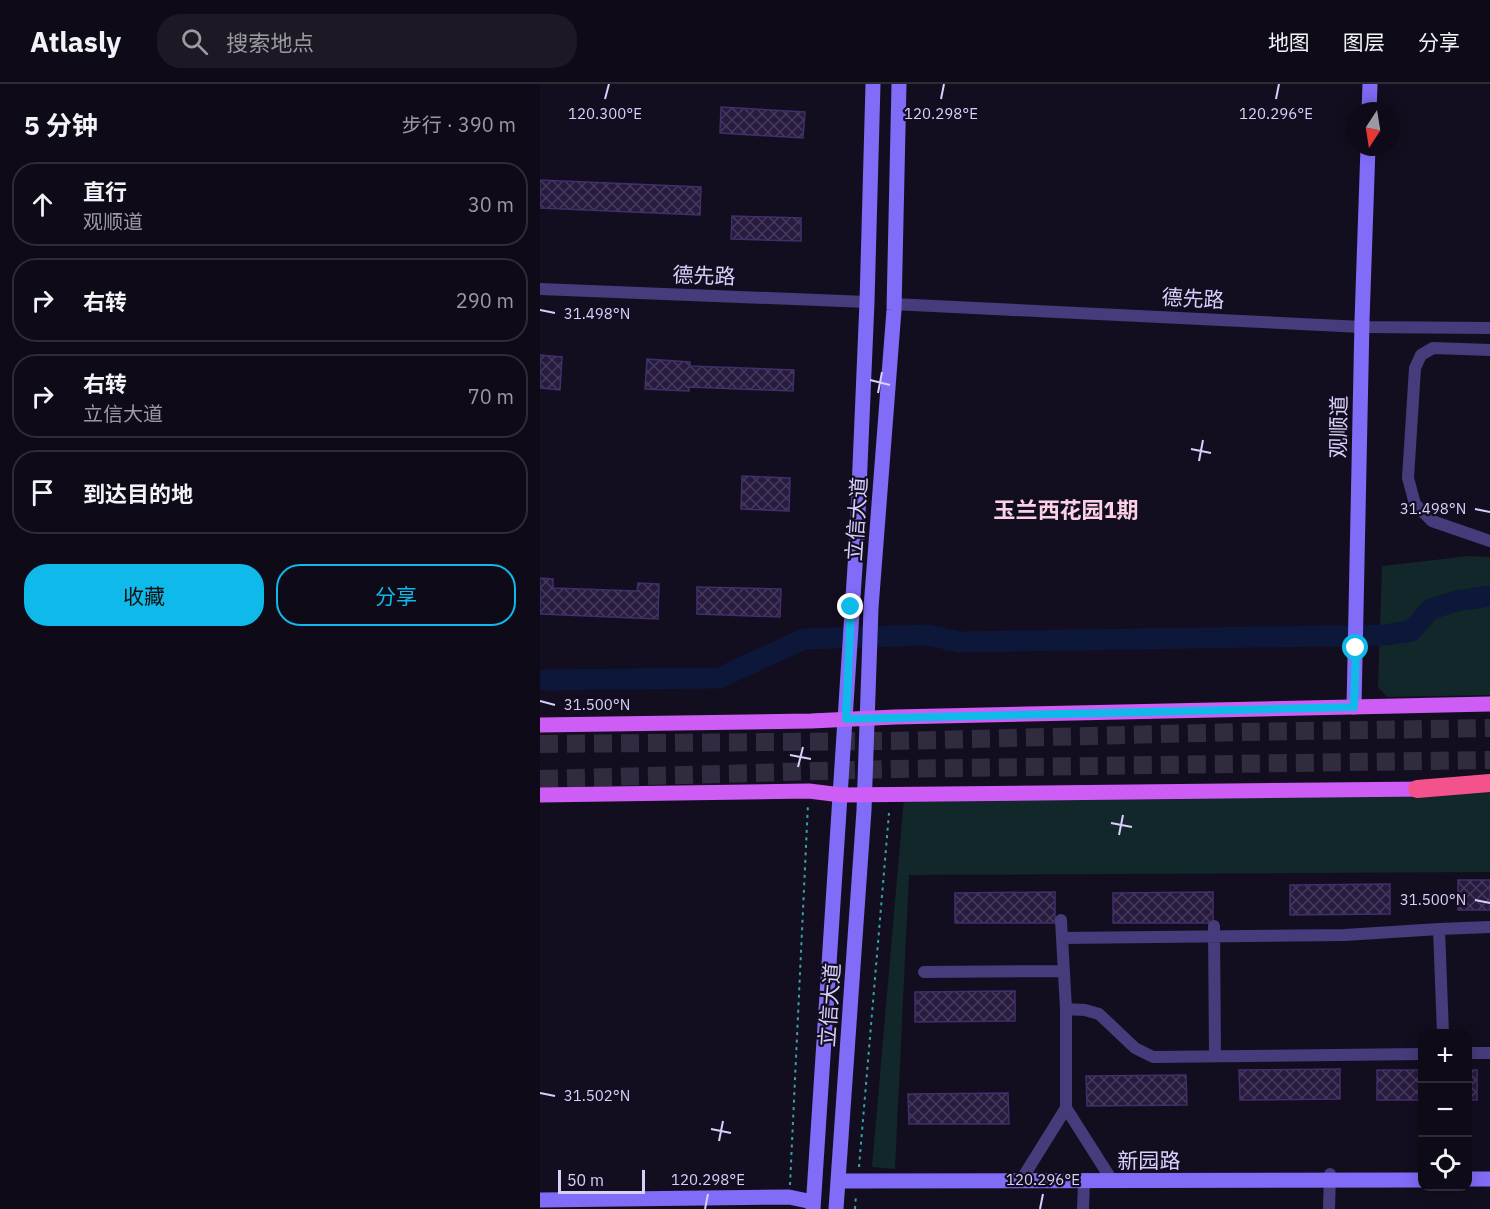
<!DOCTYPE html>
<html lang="zh">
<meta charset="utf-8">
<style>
:root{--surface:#0e0a17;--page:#1c1824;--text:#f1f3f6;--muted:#9b9aa1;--line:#2e2b36;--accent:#0fb9e9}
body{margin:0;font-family:"IBM Plex Sans","Noto Sans SC",sans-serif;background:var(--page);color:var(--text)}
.controls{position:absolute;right:18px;bottom:18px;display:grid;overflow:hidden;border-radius:12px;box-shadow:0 3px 15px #0003}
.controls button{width:54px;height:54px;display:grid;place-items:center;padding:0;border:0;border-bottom:2px solid var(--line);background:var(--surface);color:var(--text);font:30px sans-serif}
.compass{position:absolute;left:806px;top:18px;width:54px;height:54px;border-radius:50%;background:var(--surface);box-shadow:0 3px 15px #0003;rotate:192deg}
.scale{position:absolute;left:18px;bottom:15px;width:87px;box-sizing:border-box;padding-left:6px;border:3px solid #dacffc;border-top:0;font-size:16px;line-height:21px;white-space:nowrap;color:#dacffc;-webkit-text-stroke:4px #130e1f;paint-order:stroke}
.stop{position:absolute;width:18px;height:18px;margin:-14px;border:4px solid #0fb9e9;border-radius:50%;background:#fff}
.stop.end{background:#0fb9e9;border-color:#fff;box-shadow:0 2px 6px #0008}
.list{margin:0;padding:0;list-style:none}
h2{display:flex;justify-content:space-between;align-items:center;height:78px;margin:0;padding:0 24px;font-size:26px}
h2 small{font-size:20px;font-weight:400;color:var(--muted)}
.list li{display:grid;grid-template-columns:39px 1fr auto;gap:18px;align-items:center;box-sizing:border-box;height:84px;margin:0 12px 12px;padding:0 12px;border:2px solid var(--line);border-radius:24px}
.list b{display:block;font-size:22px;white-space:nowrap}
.list p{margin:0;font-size:20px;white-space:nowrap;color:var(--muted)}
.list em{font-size:20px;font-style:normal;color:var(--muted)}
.actions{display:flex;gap:12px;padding:18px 24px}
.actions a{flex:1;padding:14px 0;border:2px solid var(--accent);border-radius:24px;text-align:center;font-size:21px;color:var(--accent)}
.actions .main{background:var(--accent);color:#111}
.icon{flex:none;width:33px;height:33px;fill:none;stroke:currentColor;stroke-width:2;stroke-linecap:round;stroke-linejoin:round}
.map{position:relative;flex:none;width:950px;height:1125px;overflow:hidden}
header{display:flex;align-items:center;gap:36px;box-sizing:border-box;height:84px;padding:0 30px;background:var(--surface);border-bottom:2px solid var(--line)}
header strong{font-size:28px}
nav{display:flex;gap:33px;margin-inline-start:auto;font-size:21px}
.search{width:420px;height:54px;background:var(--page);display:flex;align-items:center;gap:15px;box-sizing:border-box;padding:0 21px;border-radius:24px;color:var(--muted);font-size:22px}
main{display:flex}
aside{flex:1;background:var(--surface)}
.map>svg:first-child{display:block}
.green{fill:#112729}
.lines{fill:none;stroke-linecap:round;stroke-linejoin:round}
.river{stroke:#0c173a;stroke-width:21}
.building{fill:url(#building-cross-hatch);stroke:#412f69;stroke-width:1.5}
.highway-tunnel{stroke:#312b40;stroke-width:18;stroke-dasharray:18 9;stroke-linecap:butt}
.path{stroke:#35a3aa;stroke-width:2;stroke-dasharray:3 4.5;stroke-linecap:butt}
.street{stroke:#463c7b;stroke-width:12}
.secondary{stroke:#806cf6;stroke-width:15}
.primary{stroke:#ce5df5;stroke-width:15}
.highway{stroke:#f4528c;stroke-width:18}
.route{stroke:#0fb9e9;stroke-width:8}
.ticks{fill:none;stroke:#dacffc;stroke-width:2}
.labels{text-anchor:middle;stroke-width:4.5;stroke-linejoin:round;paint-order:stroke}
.street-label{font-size:21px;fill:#dacffc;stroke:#130e1f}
.neighbourhood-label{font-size:22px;font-weight:bold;fill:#fcd1e7;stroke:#130e1f}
.ticks-label{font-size:15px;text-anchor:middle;fill:#dacffc;stroke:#130e1f;stroke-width:4.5;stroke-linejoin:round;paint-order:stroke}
</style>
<header>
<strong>Atlasly</strong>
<div class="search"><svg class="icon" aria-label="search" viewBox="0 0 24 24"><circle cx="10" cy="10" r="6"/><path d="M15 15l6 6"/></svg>搜索地点</div>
<nav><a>地图</a><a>图层</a><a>分享</a></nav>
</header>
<main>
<aside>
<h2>5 分钟<small>步行 · 390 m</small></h2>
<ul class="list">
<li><svg class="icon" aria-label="ahead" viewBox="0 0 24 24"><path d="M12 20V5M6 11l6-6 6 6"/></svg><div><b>直行</b><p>观顺道</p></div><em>30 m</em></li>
<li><svg class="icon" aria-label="right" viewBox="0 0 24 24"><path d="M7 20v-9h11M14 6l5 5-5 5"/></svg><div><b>右转</b></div><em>290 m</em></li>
<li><svg class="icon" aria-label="right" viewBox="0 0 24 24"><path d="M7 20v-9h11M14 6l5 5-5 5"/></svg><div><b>右转</b><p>立信大道</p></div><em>70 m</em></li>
<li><svg class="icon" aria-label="arrive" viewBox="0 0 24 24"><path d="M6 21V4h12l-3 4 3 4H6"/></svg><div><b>到达目的地</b></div></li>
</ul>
<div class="actions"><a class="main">收藏</a><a>分享</a></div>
</aside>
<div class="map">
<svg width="950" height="1125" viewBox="0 0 950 1125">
<defs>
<pattern id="building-cross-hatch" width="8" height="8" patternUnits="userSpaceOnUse" patternTransform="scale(1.5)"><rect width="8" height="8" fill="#271b3f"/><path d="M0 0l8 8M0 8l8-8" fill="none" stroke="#463b5c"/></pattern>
</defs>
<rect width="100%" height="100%" fill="#130e1f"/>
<!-- green -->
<path class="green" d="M929,472L950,473V611L847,613L838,603L842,482Z
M950,707V788L369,791L355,1085L332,1083L364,714Z"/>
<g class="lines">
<!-- river -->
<path class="river" d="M0,596L179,594L264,555L387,551L420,558L845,551L871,547L891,525L917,517L950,512"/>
</g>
<!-- building -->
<path class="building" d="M181,23L265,28L263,54L180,49Z
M0,96L161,103L160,131L0,124Z
M192,132L261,134V157L191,155Z
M0,271L22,273L20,306L0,304Z
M107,275L150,278V282L254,286L253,307L149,303V307L105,305Z
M202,392L250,394L249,427L201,425Z
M0,494L13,495V504L97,507L98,499L119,500L118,535L0,530Z
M157,503L241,505L240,533L157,530Z
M918,796H950V826H918Z
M850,800V830L750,831V801Z
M515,808V839H415V809Z
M673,808V839H573V809Z
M475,907V937L375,938V908Z
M800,985V1015L700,1016L699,986Z
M837,986H882V1016H837Z
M928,986H937V1016H928Z
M646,991L647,1021L547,1022L546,992Z
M468,1009L469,1040H369L368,1010Z"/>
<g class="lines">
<!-- highway-tunnel -->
<path class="highway-tunnel" d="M0,660L354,657L701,648L950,644
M0,695L353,685L950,676"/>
<!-- path -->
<path class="path" d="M319,1083L349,729
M250,1101L268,720
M315,1125L316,1110"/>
<!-- street -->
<path class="street" d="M0,205L327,218
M353,220L822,243L950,244
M950,266L893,264L881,271L875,284L868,394L875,420L892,437L950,457
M674,842L675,972
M522,854L805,851L899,845
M384,888L524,887
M526,925L545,926L559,930L595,964L613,973L882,970
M903,950L899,845L950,843
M928,969H950
M526,1024L573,1098
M480,1098L526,1024V925L521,836
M543,1125L544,1098
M789,1125L790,1090"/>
<!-- secondary -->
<path class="secondary" d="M829,27L830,0
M814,623L822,237L828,63
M928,1095H950
M299,1097L882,1096
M0,1116L249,1113L273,1118
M273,1125L317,452L327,218L333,0
M296,1125L324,726L331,524L354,226L359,0"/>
<!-- primary -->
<path class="primary" d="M0,641L271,637L355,633L950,620
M0,711L269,707L301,711L888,705"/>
<!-- highway -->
<path class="highway" d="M877,705L950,699"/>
</g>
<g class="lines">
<!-- route -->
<path class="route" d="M311,523L306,635L814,623L816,564"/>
</g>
<!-- ticks -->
<path class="ticks" d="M65,15L69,0M401,15L404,0M736,15L739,0M0,226L15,229M330,296L350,301M338,309L342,288M651,365L671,369M659,377L663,356M935,425L950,428M0,617L15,621M250,671L271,675M258,683L263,663M571,739L592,743M579,751L583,731M935,816L950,819M0,1009L15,1012M171,1045L191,1049M179,1057L183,1037M165,1125L168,1110M500,1125L503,1110"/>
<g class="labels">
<!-- street labels -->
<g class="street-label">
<text transform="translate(164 192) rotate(2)" y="7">德先路</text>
<text transform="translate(653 215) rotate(3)" y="7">德先路</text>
<text transform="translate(799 343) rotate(-89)" y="7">观顺道</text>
<text transform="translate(317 435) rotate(-86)" y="7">立信大道</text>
<text transform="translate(290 921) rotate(-86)" y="7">立信大道</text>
<text x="609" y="1084">新园路</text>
</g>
<!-- neighbourhood labels -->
<g class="neighbourhood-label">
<text x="526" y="434">玉兰西花园1期</text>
</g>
</g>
<g class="ticks-label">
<text x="65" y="35">120.300°E</text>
<text x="401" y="35">120.298°E</text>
<text x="736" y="35">120.296°E</text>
<text x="57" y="235">31.498°N</text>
<text x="893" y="430">31.498°N</text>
<text x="57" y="626">31.500°N</text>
<text x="893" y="821">31.500°N</text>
<text x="57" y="1017">31.502°N</text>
<text x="168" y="1101">120.298°E</text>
<text x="503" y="1101">120.296°E</text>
</g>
</svg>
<div class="controls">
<button>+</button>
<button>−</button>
<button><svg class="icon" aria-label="locate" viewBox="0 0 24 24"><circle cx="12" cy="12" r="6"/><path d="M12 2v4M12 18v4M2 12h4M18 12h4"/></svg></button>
</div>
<svg class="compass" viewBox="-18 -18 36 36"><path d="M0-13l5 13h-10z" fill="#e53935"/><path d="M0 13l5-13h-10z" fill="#9b9aa1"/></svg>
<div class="scale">50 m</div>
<div class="stop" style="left:816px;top:564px"></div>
<div class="stop end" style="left:311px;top:523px"></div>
</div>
</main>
